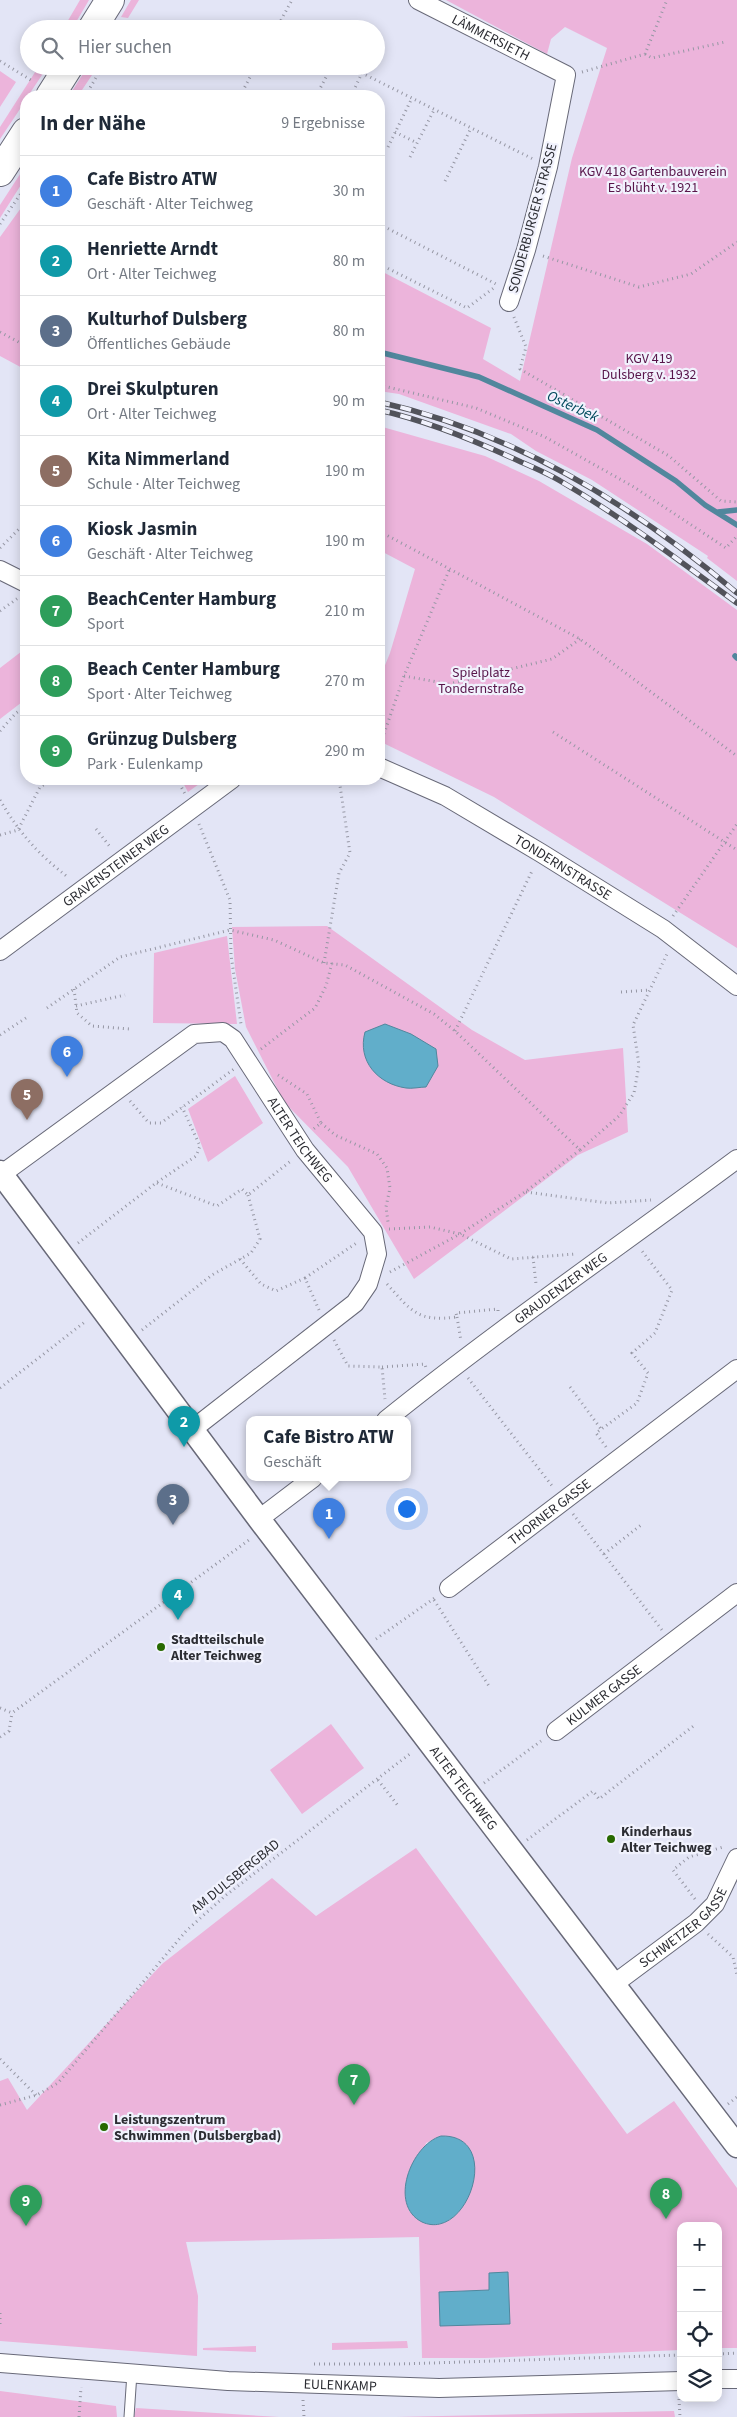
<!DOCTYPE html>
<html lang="de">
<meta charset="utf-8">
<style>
:root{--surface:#fff;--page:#f6f6f7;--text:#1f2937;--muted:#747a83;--line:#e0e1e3;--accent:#276900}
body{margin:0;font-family:"Source Sans 3",sans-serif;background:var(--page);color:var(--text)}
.controls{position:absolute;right:15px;bottom:15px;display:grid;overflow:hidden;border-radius:10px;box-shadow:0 2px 12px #0003}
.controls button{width:45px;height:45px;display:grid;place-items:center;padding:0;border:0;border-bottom:1px solid var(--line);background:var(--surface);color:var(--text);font:25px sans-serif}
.you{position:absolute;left:406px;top:1508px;width:18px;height:18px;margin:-12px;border:4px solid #fff;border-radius:50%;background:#1a73e8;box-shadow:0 0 0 8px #1a73e833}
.badge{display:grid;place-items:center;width:32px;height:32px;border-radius:50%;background:var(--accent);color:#fff;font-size:16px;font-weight:700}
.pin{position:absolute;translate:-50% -41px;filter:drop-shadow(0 1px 2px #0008)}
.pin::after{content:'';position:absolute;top:26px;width:18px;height:15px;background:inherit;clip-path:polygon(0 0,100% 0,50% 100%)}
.popup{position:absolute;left:246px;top:1416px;width:165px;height:65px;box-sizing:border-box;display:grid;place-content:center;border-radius:10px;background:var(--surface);filter:drop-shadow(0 1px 4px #0005);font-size:16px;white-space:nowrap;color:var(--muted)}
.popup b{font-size:19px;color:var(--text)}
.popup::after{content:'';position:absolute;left:50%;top:100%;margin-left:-10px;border:10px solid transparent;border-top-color:var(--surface)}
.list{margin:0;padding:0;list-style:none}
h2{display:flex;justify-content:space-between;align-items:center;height:65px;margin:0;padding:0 20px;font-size:21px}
h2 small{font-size:16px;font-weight:400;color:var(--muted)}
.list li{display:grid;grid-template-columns:32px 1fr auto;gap:15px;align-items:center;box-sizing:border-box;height:70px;padding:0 20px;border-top:1px solid var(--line)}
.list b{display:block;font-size:19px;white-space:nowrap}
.list p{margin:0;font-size:16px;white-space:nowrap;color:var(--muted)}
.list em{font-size:16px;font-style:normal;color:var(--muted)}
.icon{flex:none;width:28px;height:28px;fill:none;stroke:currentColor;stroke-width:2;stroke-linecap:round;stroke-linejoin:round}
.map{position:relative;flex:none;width:737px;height:2417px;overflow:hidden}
.search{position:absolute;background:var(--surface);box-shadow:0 2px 12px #0003;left:20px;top:20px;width:365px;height:55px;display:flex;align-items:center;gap:12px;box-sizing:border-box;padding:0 18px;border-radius:28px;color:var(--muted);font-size:19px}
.panel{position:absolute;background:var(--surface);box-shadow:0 2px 12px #0003;left:20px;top:90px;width:365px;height:695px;border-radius:20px}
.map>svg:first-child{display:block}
.green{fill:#ecb4db;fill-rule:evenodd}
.water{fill:#61aeca;stroke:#51879d}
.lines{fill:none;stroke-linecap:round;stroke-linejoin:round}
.stream{stroke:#51879d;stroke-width:5.5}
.service-casing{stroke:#686978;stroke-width:11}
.minor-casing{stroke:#686978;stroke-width:20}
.tertiary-casing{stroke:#686978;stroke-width:25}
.primary-casing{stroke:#686978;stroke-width:30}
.path{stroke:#9697a4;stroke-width:3;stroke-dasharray:1 4;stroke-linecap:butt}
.service{stroke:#fff;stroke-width:9}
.minor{stroke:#fff;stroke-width:18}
.tertiary{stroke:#fff;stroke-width:22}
.primary{stroke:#fff;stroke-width:28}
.rail-casing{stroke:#52535b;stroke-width:5.5}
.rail{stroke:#f1f2fd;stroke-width:4;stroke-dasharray:11;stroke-linecap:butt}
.poi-dot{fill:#276900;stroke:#f1f2fd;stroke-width:2}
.labels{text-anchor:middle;stroke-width:4.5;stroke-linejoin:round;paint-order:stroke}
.street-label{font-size:14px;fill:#2c2d33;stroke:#f1f2fd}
.park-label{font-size:14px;fill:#58154a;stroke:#f1f2fd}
.poi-label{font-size:14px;font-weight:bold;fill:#2c2d33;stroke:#f1f2fd;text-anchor:start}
.water-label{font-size:15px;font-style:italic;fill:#01495c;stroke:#f1f2fd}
</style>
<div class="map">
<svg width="737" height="2417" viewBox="0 0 737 2417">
<rect width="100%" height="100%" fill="#e3e5f6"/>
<!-- green -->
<path class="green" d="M80,0H89L72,29H63Z
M131,0H139L128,18L121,17Z
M446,0H737V581L707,558L708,556L592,480L536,451L511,434L399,394L379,391V270L491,328L483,359L520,381L572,158L607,48L565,27L551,39L547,54Z
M39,66H48L28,96H26V100L0,139V127Z
M88,66H98L78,96H69Z
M0,71L16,82L0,107Z
M26,165V177L0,218V205Z
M26,201V370L0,356V237Z
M379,426L485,456L539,481L647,544L737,610V948L494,797L379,741V680L390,653L415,569L379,550Z
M26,648V699L0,719V668Z
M181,779H206L188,792Z
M327,926L472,1030L525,1060L623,1048L628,1132L578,1155L414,1279L348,1167L284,1102L246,1027L235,969L232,927Z
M227,936L237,1024L153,1023L154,953Z
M235,1076L263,1123L208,1162L188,1109Z
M331,1724L364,1768L302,1814L270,1770Z
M416,1848L627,2134L674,2101L737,2188V2348H718V2226H681V2350L485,2358H422L419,2237L186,2242L198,2296L197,2356L0,2341V2081L8,2078L27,2110L162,1964L272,1878L316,1916ZM441,2136L468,2146L474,2161L458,2213L446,2222L424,2223L409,2211L426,2143ZM490,2290L440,2326L439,2292Z
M407,2341L408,2348L332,2350V2343Z
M256,2346V2352L203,2350V2348Z
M0,2391L116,2406L117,2417H0Z
M136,2408L279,2417H134Z
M674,2411L675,2417H396Z"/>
<!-- water -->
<path class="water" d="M385,1024L411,1034L436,1049L438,1066L426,1087C420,1087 412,1089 406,1088C378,1084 357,1061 365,1032Z
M441,2136C504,2134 468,2243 422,2222C388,2205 411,2145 441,2136Z
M508,2272L510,2324L440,2326L439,2292L489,2290V2273Z"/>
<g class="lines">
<!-- stream -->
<path class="stream" d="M379,352L479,377L597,430L676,481L705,505L737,525
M718,512L737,510
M735,656L737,658"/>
<!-- service casing -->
<g class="service-casing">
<path id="service" d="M129,2417L132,2373"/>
</g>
<!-- minor casing -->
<g class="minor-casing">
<g id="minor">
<path id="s1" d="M418,0L566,75L548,167L526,250L509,302"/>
<path d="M0,570L26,583"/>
<path id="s2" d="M379,767L445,796L541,853L663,929L737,986"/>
<path id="s3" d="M0,951L232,779"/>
<path id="s4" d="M2,1174L194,1034L223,1032L233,1039L305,1150L373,1232L377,1254L368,1284L355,1303L193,1429"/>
<path id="s5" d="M386,1420C499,1329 620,1246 737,1159"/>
<path d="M259,1519L313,1478"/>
<path id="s6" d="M449,1588L737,1369"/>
<path id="s7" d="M556,1731L737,1593"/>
<path id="s8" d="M614,1984L696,1923L715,1904L737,1858"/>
<path id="s9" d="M0,2363L228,2381L439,2388L681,2381"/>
<path d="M718,2379H737"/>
</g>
</g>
<!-- tertiary casing -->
<g class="tertiary-casing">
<g id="tertiary">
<path id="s10" d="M0,1172L259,1519L737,2146"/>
</g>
</g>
<!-- primary casing -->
<g class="primary-casing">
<path id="primary" d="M92,29L110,0
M50,96L69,66
M0,172L26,132"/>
</g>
<!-- path -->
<path class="path" d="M276,29L292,0
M645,54L652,58L725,42
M0,61L34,82
M348,66L533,159
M582,72L645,54L667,0
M319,92L327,96
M85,96L103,66
M240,96L256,66
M316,96L332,66
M351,96L362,73
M395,132L417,143
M388,147L412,98
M410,157L434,110
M445,181L471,128
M0,224L26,186
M379,224L496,284
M543,256L639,287L691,274L737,242
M379,264L467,308L495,287
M514,317L526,347L520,369L669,456L721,501L737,502
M0,332L26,346
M379,385L476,408L545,437L634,487L726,548L737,536
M379,531L580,639L737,756
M0,548L26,522
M0,611L18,598
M404,676L449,684L552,659L580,639
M0,731L16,713L26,706
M553,732L737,850
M379,748L404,676L450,568
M177,779L185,794
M0,800C20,834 38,854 69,878
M199,824L230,900L231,955L241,1024
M96,829L111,848
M0,835L18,830L40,787L54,779
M673,916L737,824
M324,963L339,873L350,853L339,779
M74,989L77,1013L92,1026L130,1029
M621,992L650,990
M76,1006L125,995
M47,1008L120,957L230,930L274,940L324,963L345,965L434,1014L455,1031L580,1150L619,1116L634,1093L639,1065L633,1025L667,954
M455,1031L533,869
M0,1035L26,1018
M261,1049L315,1008L326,986L332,963
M278,1075L307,1094L321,1123L311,1131
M130,1101L149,1123H161L234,1069
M321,1123L335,1135L377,1154L387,1168L390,1188L386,1207L388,1222
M157,1183L217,1206L242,1189L248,1195L292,1160
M526,1192L608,1203L651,1200
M389,1229L430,1227L460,1234L511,1259L575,1254
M78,1243L156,1183L196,1156L200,1146L182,1107
M533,1257L536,1284
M240,1259L261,1284L276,1291L305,1278
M390,1272L460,1234L525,1192L580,1150
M387,1284C412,1312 418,1322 457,1317L456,1313L498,1309V1312
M319,1310L305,1278L358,1242
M457,1317L461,1341
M142,1330L212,1275L251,1253L260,1239L248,1195
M334,1340L348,1366L382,1367L385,1399
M382,1367L425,1364L426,1368
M468,1378L553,1487
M570,1387L601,1429
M0,1388L86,1321
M606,1447L596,1433L637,1403L648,1373L632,1353L655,1333L672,1290L642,1251
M573,1514L662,1630
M604,1554L641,1525
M434,1600L489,1686
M376,1639L436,1597
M0,1708L12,1713L249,1540
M0,1737L9,1731L12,1713
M378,1780L399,1807
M484,1783L541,1741
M527,1840L593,1791L599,1799L696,1724
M695,1899L673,1870L689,1857L723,1847
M708,1934L733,1957L737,1975
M0,2059L36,2095
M728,2104L737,2097
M0,2105L37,2095L58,2083L186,1931L225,1896L411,1753
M0,2313V2324
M718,2354L737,2353
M314,2364H400L681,2355
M679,2399L680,2417
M303,2400L304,2417
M79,2417L81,2387"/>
<!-- service -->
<use href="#service" class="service"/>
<!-- minor -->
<use href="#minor" class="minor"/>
<!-- tertiary -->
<use href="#tertiary" class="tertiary"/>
<!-- primary -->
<use href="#primary" class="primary"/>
<!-- rail casing -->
<g class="rail-casing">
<path id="rail" d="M379,402C514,432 632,504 737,593
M379,410C428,421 476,441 521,462C535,468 549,474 562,482C623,518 680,561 737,603"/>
</g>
<!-- rail -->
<use href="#rail" class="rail"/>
</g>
<!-- markers -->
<g class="poi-dot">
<circle cx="161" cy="1647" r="5"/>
<circle cx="611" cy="1839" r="5"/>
<circle cx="104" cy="2127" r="5"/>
</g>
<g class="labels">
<!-- street labels -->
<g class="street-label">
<text dy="5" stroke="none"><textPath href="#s1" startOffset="82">LÄMMERSIETH</textPath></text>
<text transform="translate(532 218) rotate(-75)" y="5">SONDERBURGER STRASSE</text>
<text dy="5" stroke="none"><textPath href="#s3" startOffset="144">GRAVENSTEINER WEG</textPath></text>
<text dy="5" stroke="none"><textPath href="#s2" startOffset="210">TONDERNSTRASSE</textPath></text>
<text dy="5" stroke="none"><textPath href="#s4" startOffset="400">ALTER TEICHWEG</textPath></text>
<text dy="5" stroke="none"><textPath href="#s5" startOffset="219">GRAUDENZER WEG</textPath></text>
<text dy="5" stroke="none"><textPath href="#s6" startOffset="126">THORNER GASSE</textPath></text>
<text dy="5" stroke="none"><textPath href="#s7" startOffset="60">KULMER GASSE</textPath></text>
<text dy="5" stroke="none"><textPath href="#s10" startOffset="771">ALTER TEICHWEG</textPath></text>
<text transform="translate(235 1876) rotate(-39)" y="5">AM DULSBERGBAD</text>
<text dy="5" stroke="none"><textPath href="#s8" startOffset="90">SCHWETZER GASSE</textPath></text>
<text dy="5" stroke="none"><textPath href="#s9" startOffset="341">EULENKAMP</textPath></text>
</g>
<!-- park labels -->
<g class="park-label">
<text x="653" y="176">KGV 418 Gartenbauverein<tspan x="653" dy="16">Es blüht v. 1921</tspan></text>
<text x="649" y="363">KGV 419<tspan x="649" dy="16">Dulsberg v. 1932</tspan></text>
<text x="481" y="677">Spielplatz<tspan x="481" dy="16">Tondernstraße</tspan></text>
</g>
<!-- poi labels -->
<g class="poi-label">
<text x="171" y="1644">Stadtteilschule<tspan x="171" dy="16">Alter Teichweg</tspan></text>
<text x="621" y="1836">Kinderhaus<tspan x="621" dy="16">Alter Teichweg</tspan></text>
<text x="114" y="2124">Leistungszentrum<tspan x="114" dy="16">Schwimmen (Dulsbergbad)</tspan></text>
</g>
<!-- water labels -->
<g class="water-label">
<text transform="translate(573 406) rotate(25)" y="5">Osterbek</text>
</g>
</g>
</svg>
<div class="controls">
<button>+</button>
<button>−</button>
<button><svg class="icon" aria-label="locate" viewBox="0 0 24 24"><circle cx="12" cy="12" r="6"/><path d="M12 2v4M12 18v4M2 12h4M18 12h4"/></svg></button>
<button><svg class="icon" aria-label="layers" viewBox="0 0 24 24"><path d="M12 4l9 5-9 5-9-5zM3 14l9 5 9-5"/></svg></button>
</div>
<div class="you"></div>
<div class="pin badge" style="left:329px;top:1539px;background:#3f7fe0">1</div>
<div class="popup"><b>Cafe Bistro ATW</b>Geschäft</div>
<div class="pin badge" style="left:184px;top:1447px;background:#0f9aa8">2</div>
<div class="pin badge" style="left:173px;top:1525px;background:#5c6f8a">3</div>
<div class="pin badge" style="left:178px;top:1620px;background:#0f9aa8">4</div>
<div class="pin badge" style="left:27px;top:1120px;background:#8d6e63">5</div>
<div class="pin badge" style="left:67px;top:1077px;background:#3f7fe0">6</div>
<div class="pin badge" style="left:354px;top:2105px;background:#2e9e5b">7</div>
<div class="pin badge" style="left:666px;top:2219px;background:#2e9e5b">8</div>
<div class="pin badge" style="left:26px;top:2226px;background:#2e9e5b">9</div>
<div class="search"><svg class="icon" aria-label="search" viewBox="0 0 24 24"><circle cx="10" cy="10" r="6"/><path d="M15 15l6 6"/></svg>Hier suchen</div>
<section class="panel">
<h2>In der Nähe<small>9 Ergebnisse</small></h2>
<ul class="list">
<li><span class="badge" style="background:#3f7fe0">1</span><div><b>Cafe Bistro ATW</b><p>Geschäft · Alter Teichweg</p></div><em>30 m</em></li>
<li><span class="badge" style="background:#0f9aa8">2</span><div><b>Henriette Arndt</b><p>Ort · Alter Teichweg</p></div><em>80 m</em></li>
<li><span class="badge" style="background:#5c6f8a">3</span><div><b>Kulturhof Dulsberg</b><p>Öffentliches Gebäude</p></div><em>80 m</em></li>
<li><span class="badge" style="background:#0f9aa8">4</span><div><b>Drei Skulpturen</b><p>Ort · Alter Teichweg</p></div><em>90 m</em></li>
<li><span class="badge" style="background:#8d6e63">5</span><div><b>Kita Nimmerland</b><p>Schule · Alter Teichweg</p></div><em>190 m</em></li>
<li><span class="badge" style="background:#3f7fe0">6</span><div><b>Kiosk Jasmin</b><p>Geschäft · Alter Teichweg</p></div><em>190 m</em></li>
<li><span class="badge" style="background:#2e9e5b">7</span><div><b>BeachCenter Hamburg</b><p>Sport</p></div><em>210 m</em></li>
<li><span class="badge" style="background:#2e9e5b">8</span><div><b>Beach Center Hamburg</b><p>Sport · Alter Teichweg</p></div><em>270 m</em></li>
<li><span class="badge" style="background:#2e9e5b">9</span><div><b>Grünzug Dulsberg</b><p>Park · Eulenkamp</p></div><em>290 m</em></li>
</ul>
</section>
</div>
